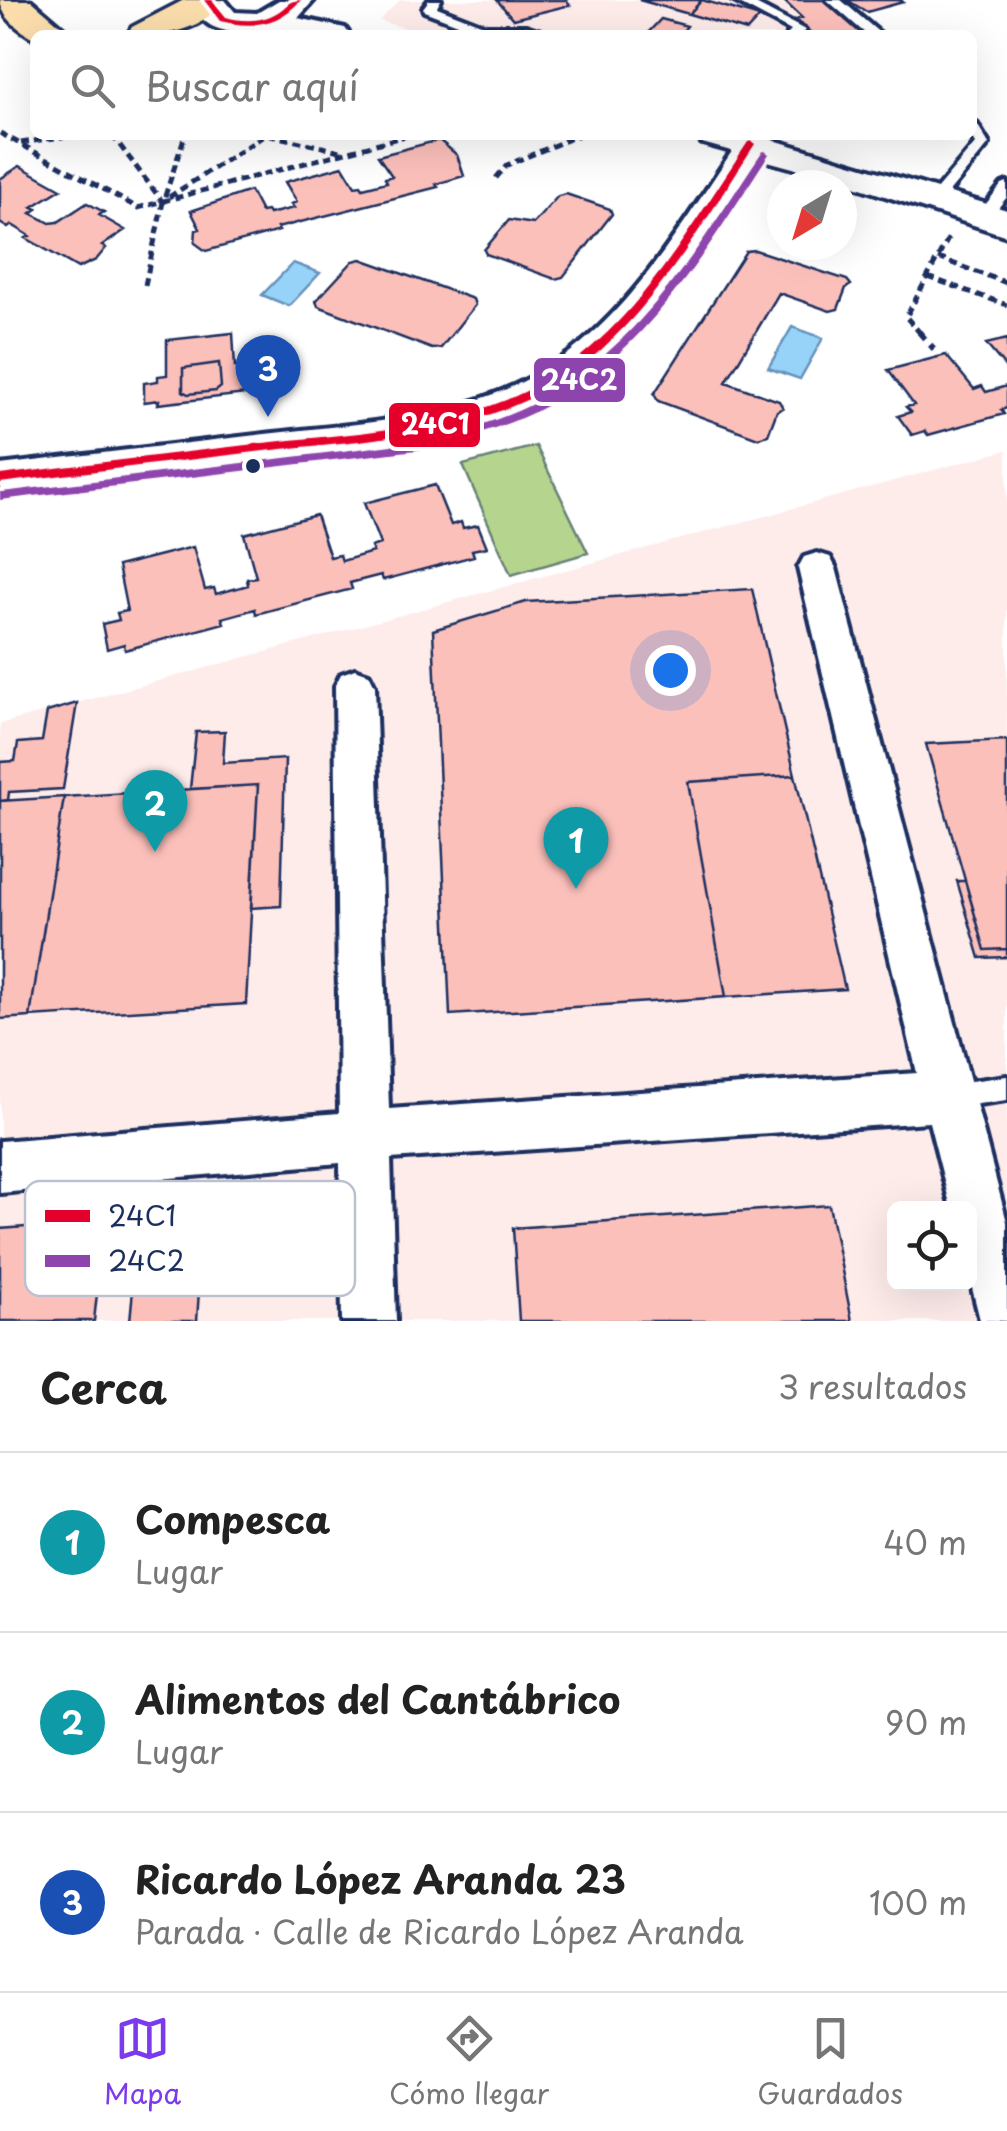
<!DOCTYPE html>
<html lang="es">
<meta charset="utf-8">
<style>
:root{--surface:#fff;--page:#f2f2f2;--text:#222;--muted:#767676;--line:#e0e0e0;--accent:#7c3aed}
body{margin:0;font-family:"Playpen Sans",sans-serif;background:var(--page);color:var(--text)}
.controls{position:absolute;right:30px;bottom:30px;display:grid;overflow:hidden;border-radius:15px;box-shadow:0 10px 40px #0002}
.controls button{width:90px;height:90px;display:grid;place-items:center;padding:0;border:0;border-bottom:2px solid var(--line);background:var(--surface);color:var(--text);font:50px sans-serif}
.compass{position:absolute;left:767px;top:170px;width:90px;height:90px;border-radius:50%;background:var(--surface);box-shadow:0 10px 40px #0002;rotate:218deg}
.you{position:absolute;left:670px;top:670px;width:35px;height:35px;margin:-25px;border:8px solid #fff;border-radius:50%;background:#1a73e8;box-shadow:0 0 0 15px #1a73e833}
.badge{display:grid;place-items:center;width:65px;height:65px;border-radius:50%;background:var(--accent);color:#fff;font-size:32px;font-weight:700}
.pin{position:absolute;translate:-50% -82px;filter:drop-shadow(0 2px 5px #0008)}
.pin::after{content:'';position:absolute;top:52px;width:35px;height:30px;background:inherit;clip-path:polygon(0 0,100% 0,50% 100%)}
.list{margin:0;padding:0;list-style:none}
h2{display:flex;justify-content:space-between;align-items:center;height:130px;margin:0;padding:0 40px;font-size:42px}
h2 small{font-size:32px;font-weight:400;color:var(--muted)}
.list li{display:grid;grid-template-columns:65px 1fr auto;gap:30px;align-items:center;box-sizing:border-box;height:180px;padding:0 40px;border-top:2px solid var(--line)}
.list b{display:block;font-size:38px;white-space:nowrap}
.list p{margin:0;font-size:32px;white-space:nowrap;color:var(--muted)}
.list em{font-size:32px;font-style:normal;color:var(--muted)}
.icon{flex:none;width:55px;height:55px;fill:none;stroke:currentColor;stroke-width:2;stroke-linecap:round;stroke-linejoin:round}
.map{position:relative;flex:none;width:1007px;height:1321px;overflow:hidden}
.search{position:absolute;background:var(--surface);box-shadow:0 10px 40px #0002;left:30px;right:30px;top:30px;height:110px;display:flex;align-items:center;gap:25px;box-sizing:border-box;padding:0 35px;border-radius:15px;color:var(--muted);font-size:38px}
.sheet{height:670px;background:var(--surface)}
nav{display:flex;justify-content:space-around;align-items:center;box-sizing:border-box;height:140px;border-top:2px solid var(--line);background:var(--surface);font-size:28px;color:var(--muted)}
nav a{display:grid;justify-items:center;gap:5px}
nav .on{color:var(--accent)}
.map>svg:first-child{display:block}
.built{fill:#feeceb;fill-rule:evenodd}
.green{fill:#b5d58e;stroke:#688276;stroke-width:2.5}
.water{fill:#97d3f8;stroke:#6591ba;stroke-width:2.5}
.building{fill:#fcc0bb;stroke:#1b2f5e;stroke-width:2.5}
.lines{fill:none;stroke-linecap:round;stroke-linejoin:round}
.service-casing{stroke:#1b2f5e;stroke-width:8}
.minor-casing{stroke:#1b2f5e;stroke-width:8}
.tertiary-casing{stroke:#1b2f5e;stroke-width:8}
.trunk-casing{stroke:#1b2f5e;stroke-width:7}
.path-far1{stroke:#1b2f5e;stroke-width:5;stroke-dasharray:8 5;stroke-linecap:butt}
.path{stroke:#1b2f5e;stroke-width:6;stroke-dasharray:9 8;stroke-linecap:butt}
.service{fill:#fff;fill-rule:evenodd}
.minor{fill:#fff;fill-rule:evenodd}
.tertiary{fill:#fff;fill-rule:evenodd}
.trunk{fill:#faddab;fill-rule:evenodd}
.bus-1-casing{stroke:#fff;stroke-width:8}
.bus-2-casing{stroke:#fff;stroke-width:8}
.bus-1{fill:#e4002b;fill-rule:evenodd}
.bus-2{fill:#8e44ad;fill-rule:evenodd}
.bus-dot{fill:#1b2f5e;stroke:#fff;stroke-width:4}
.key{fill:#fff;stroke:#bbc1cf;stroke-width:2.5}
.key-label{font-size:28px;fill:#1b2f5e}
.line-badge{stroke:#fff;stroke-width:4}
.badge-label{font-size:28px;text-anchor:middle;font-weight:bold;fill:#fff}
</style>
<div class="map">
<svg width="1007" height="1321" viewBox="0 0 1007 1321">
<rect width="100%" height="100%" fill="#fff"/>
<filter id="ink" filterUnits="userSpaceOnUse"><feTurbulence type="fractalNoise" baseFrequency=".01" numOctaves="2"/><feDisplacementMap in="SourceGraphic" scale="20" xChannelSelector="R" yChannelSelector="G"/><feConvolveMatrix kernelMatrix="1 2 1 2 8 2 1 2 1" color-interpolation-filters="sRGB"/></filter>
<g filter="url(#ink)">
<!-- built -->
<path class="built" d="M400,0H825L867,35H431L379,21Z
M1007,450V1321H0V724ZM894,1208H970V1284H894Z"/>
<!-- green -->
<path class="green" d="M536,446L588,553L511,575L463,465Z"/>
<!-- water -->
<path class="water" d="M293,263L320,273L289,306L262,295Z
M792,327L823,338L800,379L768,368Z"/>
<!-- building -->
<path class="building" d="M497,0H566L570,5L513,19Z
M639,0H702L689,14Z
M702,0L760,17L747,31L689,14Z
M783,0H825L867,35H813L796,20L802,18Z
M847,0H901L903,2L867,12Z
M661,19L687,26L680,35H646Z
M439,140L457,155L464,176L436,184L438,187L277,228L279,231L206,251L195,243L196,230L200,229L191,211L250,191L261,212L267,211L269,214L294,208L291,204L297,202L285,182L343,166L355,186L361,185L363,188L387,182L385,178L392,176L378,156Z
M20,166L61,189L32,207L37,209L31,213L50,223L58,222L87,203L104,212L99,215L125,230L102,246L106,248L96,260L78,268L26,238L30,236L12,225L8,228L0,223V179Z
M566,194L610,209L612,214L563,277L555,279L486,254L484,250L509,220L533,224L558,196Z
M755,250L847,280L851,285L846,288L838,309L830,311L779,293L726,382L779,401L783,408L777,411L768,435L758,438L658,401L654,394L746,251Z
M361,259L473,299L475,305L441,348L432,349L318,306L316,301L353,261Z
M233,333L235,367L258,370L260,388L245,390L246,394L158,404L159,400L144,402V383L158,381V376L167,375V340Z
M1007,339V369L986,344Z
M946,355L974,389L982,386L986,392L1007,386V408L1001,410L1004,414L928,435L925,431L912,435L898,416L911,412L906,407L914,405L888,370Z
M219,363L221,387L216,391L188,394L183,391V368Z
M435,485L451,525L461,522L463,528L478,525L487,547L472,550L474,556L383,580L381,575L350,583L352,589L256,614L255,609L222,618L224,623L125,650L124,644L107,649L102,624L119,620L117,613L127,611L118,566L193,547L205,590L214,588L216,594L248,585L247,579L256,577L244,534L316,515L330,557L340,555L342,561L373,552L371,547L380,544L364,503Z
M752,589L795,775L688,782L726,997L450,1015L433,630L526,602Z
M77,703L63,789L9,792L8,800L0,801V762L15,761L18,743L42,741L47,712Z
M225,731L223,763L285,759L281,906L251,908L258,785L190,789L196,732Z
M1007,740V949L985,950L926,744Z
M795,775L845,989L726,997L688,782Z
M258,785L246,1004L30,1017L64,797Z
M64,797L30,1017L0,1019V801Z
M957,881H965L985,950L1007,949V957L980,958Z
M829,1205L852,1321H519L513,1228Z
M204,1213L197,1321H130L140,1217Z
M105,1221L94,1321H0V1229Z"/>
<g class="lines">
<!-- service casing -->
<g class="service-casing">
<path id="service" d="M429,0H441L437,7L486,26H526L553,35L484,34L424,11L423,8Z
M732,0H748L805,30L801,35H787L791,31Z
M827,0H841L882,35H867Z
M972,123L977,124L989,144L941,202H931V196L975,144L970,135Z
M1007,182V197L990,218H980L977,215L1002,184Z
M1007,1076V1100L949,1108L940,1105L937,1096L940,1087L949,1084Z"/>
</g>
<!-- minor casing -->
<g class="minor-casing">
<path id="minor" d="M751,135L761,138L765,144C712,224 662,318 584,376C493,444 372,447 264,460C176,471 88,482 0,493V465C88,455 177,444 265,434C365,422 472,420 558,361C636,307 688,215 741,138Z
M817,553L830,557L836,568L1007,1222V1321L980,1320L970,1280V1208H951L929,1122L391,1159L396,1321H342L340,1163L0,1193V1141L339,1113L335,686L341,674L355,669L369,674L375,686L389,1109L917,1073L798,568L804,557Z"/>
</g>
<!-- tertiary casing -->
<g class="tertiary-casing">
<path id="tertiary" d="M191,0H225L235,12L257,13L279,0H314L298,18L345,28L350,35C319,35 233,40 210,25C200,19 196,10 191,0Z
M696,135H757L1007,210V236L833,179L702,143Z"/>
</g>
<!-- trunk casing -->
<g class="trunk-casing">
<path id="trunk" d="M0,0H31L72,35H35V39C20,30 2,18 0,0Z
M184,0H223C200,34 164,35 127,35L132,27Z"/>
</g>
<!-- path-far1 -->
<path class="path-far1" d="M0,133L138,208L409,135
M112,135L162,201
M269,135L345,152
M21,143L74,135
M496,178L507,165L579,135
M169,197L265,135
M938,258L1007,283
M928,277L1007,305
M145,285L163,202L185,135
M921,334L906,317L949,237"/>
<!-- path -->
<path class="path" d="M919,332L934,349"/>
<!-- service -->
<use href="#service" class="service"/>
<!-- minor -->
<use href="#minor" class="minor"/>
<!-- tertiary -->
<use href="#tertiary" class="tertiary"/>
<!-- trunk -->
<use href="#trunk" class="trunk"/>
<!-- bus-1 casing -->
<g class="bus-1-casing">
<path id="bus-1" d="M204,0H212L226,17C244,22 262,22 278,12C289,5 287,1 301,0C279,25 252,29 220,21Z
M751,141L755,144C703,223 654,311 577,370C489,436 370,439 264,451C176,461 88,472 0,483V475C88,464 176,453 263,443C367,431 481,429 568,366C646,309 695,220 748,142Z"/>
</g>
<!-- bus-2 casing -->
<g class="bus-2-casing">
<path id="bus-2" d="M765,151L769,154C708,247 649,350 548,405C510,426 467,437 425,449L0,500V492H2L425,441C464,430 504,420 540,400C641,346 700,244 762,152Z"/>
</g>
<!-- bus-1 -->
<use href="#bus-1" class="bus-1"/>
<!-- bus-2 -->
<use href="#bus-2" class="bus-2"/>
</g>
</g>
<!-- markers -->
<circle class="bus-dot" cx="253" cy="466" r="9"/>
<!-- legend -->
<rect x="25" y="1181" width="330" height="115" rx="15" class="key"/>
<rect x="45" y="1210" width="45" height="12" fill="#e4002b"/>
<rect x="45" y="1255" width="45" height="12" fill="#8e44ad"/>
<g class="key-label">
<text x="108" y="1226">24C1</text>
<text x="108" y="1271">24C2</text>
</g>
<g class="line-badge">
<rect x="532" y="356" width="95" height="48" rx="10" fill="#8e44ad"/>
<rect x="387" y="401" width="95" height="48" rx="10" fill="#e4002b"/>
</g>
<g class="badge-label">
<text x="579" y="390">24C2</text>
<text x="435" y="434">24C1</text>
</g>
</svg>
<div class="controls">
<button><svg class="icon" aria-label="locate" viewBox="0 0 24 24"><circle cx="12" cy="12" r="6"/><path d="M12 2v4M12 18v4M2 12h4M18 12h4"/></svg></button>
</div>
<svg class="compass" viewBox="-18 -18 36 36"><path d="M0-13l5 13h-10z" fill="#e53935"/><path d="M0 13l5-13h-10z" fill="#767676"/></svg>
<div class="you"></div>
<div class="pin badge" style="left:576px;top:889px;background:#0f9aa8">1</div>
<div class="pin badge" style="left:155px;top:852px;background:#0f9aa8">2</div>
<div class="pin badge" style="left:268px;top:417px;background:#1a4fb4">3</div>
<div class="search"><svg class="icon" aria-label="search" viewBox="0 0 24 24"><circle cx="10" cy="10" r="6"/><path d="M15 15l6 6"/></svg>Buscar aquí</div>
</div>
<section class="sheet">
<h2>Cerca<small>3 resultados</small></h2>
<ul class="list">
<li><span class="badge" style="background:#0f9aa8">1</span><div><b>Compesca</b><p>Lugar</p></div><em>40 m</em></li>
<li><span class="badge" style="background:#0f9aa8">2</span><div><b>Alimentos del Cantábrico</b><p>Lugar</p></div><em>90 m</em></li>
<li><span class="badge" style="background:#1a4fb4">3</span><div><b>Ricardo López Aranda 23</b><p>Parada · Calle de Ricardo López Aranda</p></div><em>100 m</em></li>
</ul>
</section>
<nav>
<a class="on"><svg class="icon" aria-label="map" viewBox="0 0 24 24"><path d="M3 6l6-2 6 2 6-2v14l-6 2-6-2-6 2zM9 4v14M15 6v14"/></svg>Mapa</a>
<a><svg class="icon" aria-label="directions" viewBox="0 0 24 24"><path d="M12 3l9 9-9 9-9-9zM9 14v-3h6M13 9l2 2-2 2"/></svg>Cómo llegar</a>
<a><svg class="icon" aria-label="saved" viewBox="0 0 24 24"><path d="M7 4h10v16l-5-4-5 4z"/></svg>Guardados</a>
</nav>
